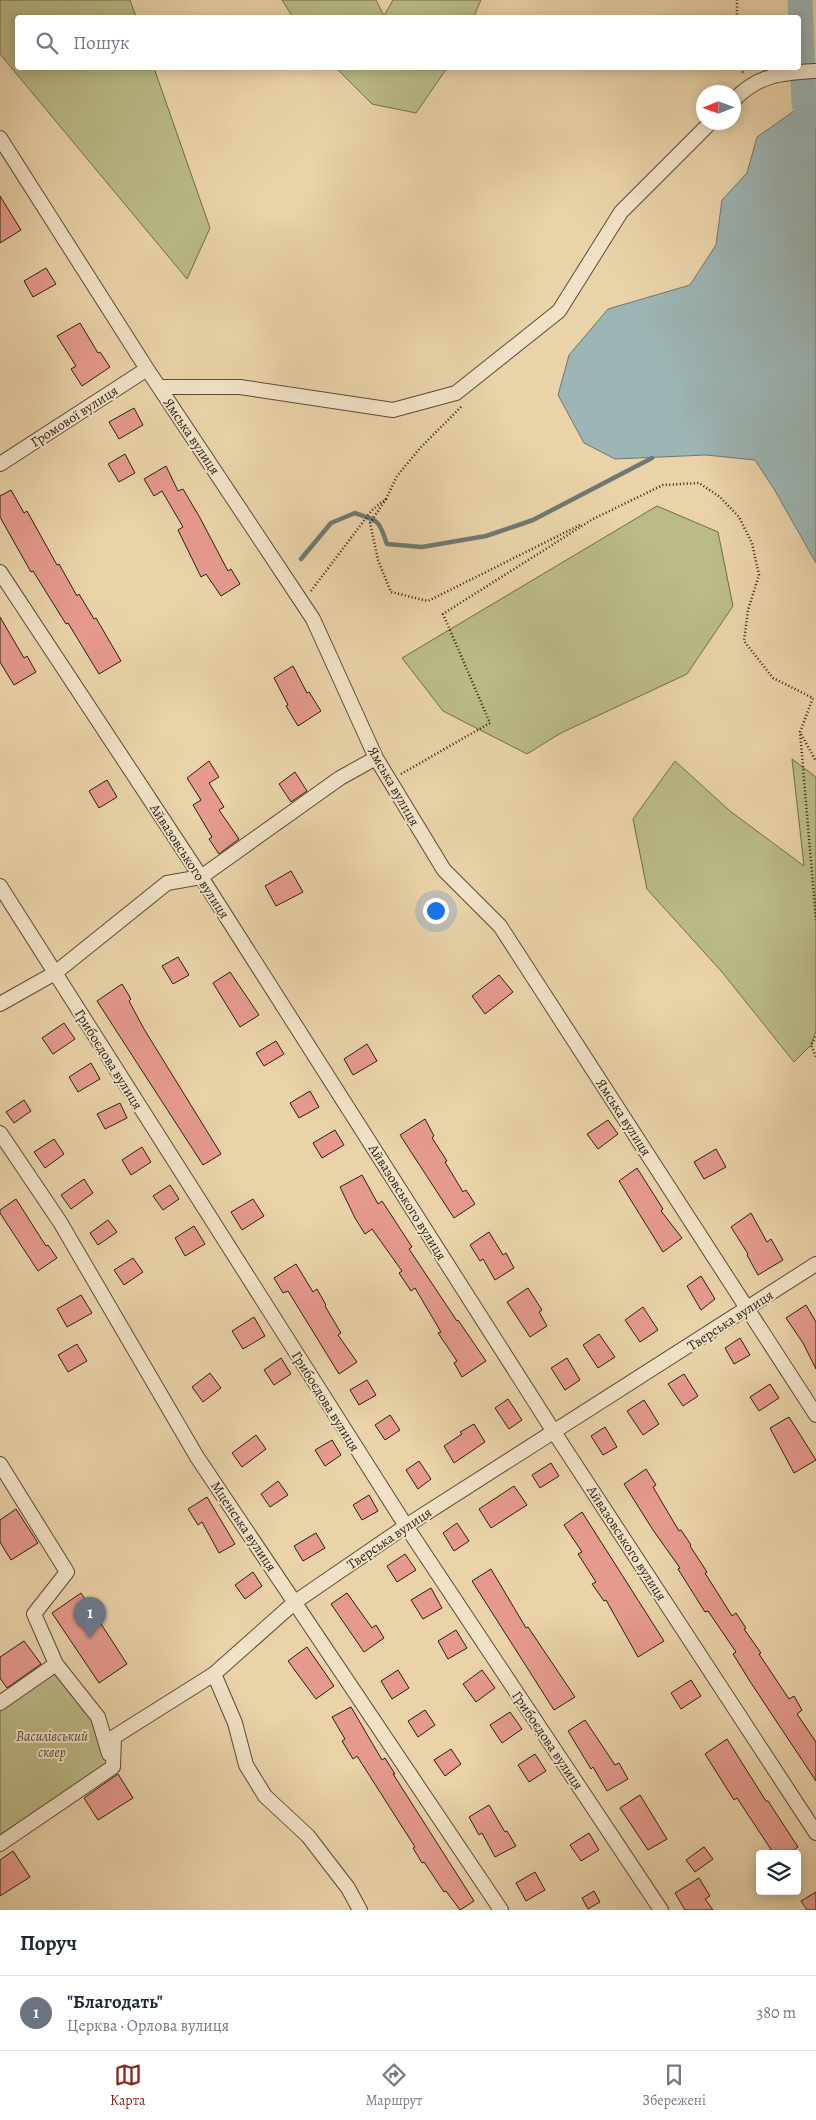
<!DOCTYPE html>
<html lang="uk">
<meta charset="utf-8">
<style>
:root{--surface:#fff;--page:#f6f6f7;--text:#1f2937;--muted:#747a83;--line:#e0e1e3;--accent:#8f2418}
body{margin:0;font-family:Alegreya,serif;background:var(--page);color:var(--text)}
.controls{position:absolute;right:15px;bottom:15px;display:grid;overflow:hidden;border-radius:5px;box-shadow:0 2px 12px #0003}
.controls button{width:45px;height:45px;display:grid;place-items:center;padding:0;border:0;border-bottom:1px solid var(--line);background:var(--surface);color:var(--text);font:25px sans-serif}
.compass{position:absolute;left:696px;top:85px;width:45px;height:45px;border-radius:50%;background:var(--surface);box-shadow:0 2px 12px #0003;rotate:269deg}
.you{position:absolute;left:435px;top:910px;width:18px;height:18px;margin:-12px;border:4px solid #fff;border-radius:50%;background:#1a73e8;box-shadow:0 0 0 8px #1a73e833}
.badge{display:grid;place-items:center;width:32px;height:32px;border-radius:50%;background:var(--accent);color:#fff;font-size:16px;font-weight:700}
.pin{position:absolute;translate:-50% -41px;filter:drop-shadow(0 1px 2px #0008)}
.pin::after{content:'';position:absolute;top:26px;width:18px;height:15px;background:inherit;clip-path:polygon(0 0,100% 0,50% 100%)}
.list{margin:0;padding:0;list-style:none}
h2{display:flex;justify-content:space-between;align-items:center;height:65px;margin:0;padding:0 20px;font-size:21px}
h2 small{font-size:16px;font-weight:400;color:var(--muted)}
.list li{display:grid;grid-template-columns:32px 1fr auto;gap:15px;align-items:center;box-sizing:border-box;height:75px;padding:0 20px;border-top:1px solid var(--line)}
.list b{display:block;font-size:19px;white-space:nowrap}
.list p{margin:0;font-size:16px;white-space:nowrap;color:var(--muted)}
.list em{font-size:16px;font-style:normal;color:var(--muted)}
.icon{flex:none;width:28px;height:28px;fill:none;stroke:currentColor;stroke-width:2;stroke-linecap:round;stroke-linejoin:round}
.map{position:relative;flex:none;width:816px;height:1910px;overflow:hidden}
.search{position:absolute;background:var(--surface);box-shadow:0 2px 12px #0003;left:15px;right:15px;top:15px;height:55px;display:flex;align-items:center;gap:12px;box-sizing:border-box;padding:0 18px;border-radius:5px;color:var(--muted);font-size:19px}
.sheet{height:140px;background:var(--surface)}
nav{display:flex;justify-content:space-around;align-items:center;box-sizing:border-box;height:70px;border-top:1px solid var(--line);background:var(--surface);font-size:14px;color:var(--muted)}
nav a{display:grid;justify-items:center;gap:2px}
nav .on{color:var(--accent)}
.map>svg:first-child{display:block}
.green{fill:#babb86;stroke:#726c4c}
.water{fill:#9db5b4;stroke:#6f7973}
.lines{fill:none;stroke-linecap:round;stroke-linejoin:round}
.stream{stroke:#6f7973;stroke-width:4.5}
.river{stroke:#9db5b4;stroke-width:25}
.building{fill:#e69a8e;stroke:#2b1e12}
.street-casing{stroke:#5b4b38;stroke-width:16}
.path{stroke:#2b1e12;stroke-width:2.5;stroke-dasharray:1 2.5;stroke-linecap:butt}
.street{stroke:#f1e2c7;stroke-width:14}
.labels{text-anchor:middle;stroke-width:4;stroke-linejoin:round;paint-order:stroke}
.street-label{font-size:14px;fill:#2b1e12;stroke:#f1e2c7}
.park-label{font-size:14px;font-style:italic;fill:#564d35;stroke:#f1e2c7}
</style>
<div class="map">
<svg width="816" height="1910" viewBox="0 0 816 1910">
<rect width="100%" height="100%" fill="#ead3a9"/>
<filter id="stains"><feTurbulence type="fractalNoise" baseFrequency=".004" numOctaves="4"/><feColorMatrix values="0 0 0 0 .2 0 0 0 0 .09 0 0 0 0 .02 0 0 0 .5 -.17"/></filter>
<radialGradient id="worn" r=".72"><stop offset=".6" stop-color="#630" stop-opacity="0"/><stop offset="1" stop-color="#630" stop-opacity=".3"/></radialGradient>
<!-- green -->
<path class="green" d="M0,0H130L136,17L18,18V68H154L210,228L187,279L0,54Z
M282,0H376L384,16L393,0H481L473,18L293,17Z
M336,68H447L416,113L372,104Z
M657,506L718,532L733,606L687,674L561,733L527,754L443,711L402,658Z
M792,759L816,777V1031L811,1045L794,1062L722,972L647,889L633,819L675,761L730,811L804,866Z
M56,1664L98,1717L113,1767L0,1844V1703Z"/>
<!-- water -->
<path class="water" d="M816,102V563L774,489L755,460L706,455L615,459L584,443L558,395L569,355L608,309L690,285L716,245L722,200L747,173L757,137L804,104Z"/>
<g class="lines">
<!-- stream -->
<path class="stream" d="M301,559L331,523L355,513C379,521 379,520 387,544L422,547L486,536L533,520L652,458"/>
<!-- river -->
<path class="river" d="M800,0L804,104L816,116"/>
</g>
<!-- building -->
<path class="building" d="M0,196L21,230L0,243Z
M46,268L56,284L33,297L24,281Z
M80,323L98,353L100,352L110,367L82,386L71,369L76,366L57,336Z
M134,408L143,425L119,439L109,422Z
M125,454L135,473L119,482L108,464Z
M166,466L178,491L183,489L199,516L228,571L231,569L240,584L221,596L206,574L201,577L178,530L183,527L162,491L154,496L144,479Z
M11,490L24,513L27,511L57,565L59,564L77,596L79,594L94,619L96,618L121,661L99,674L68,623L66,624L33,571L31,572L0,517V496Z
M0,617L24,658L27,656L36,672L14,685L0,662Z
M293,666L307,693L309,692L321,711L298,726L286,706L288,705L274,678Z
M209,761L219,777L209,783L224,807L219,810L239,839L219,854L209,839L212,837L193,805L201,800L187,778Z
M295,772L307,791L291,802L279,784Z
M107,780L117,797L99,808L89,791Z
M291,871L303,892L276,906L265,886Z
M178,957L189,975L173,984L162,966Z
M230,972L259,1015L240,1027L213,983Z
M499,975L513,992L485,1014L472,996Z
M122,984L131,999L129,1001L144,1029L221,1154L203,1165L97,1001Z
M64,1023L75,1039L53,1054L42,1038Z
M276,1041L284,1054L264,1066L256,1053Z
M367,1044L377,1061L353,1075L344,1059Z
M91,1063L100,1079L78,1092L69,1077Z
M310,1091L319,1107L299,1118L290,1103Z
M24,1100L31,1111L14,1123L6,1112Z
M120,1103L127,1118L105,1129L97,1114Z
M425,1119L434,1136L432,1138L447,1161L445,1162L463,1192L466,1190L475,1204L454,1218L400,1135Z
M608,1120L618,1134L598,1149L587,1134Z
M335,1130L344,1145L322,1158L313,1143Z
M54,1139L64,1154L45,1168L34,1152Z
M142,1147L151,1162L131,1175L122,1160Z
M716,1149L726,1167L704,1179L694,1162Z
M637,1168L663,1209L661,1211L682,1238L663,1252L619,1181Z
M362,1175L378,1204L382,1201L412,1247L409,1249L457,1321L458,1320L486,1361L462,1377L454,1363L457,1361L438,1333L441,1332L415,1288L411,1291L399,1273L402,1271L372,1229L365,1234L355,1218L340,1187Z
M84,1179L93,1193L71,1209L61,1195Z
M170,1185L179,1199L163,1210L153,1196Z
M16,1199L46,1246L48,1245L57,1258L38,1271L0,1213V1210Z
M253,1199L264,1216L242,1230L231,1212Z
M751,1213L767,1242L771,1239L783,1260L758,1275L747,1255L748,1254L731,1227Z
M108,1220L117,1232L98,1245L90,1233Z
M194,1226L205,1244L185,1256L175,1238Z
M489,1232L503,1255L506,1253L514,1268L495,1280L483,1259L480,1261L470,1245Z
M133,1258L143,1272L124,1285L114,1270Z
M296,1264L313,1292L317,1289L326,1305L325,1306L341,1333L338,1335L357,1362L339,1374L288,1291L283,1293L274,1278Z
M701,1276L715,1299L701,1310L687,1286Z
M528,1288L542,1310L539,1312L547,1326L530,1337L507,1302Z
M81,1295L92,1313L67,1327L57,1309Z
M806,1305L816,1322V1369L803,1343L786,1318Z
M643,1307L658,1330L640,1342L625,1320Z
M254,1317L265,1336L243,1349L232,1331Z
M599,1334L615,1357L598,1368L583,1345Z
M740,1338L750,1355L734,1364L725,1348Z
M77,1344L87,1361L68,1372L58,1355Z
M281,1358L291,1374L274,1385L264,1370Z
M567,1358L580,1380L565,1390L551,1368Z
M210,1373L221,1388L203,1402L192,1387Z
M684,1374L698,1396L683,1406L668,1384Z
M367,1380L376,1395L359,1405L350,1390Z
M770,1384L779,1398L759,1411L750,1397Z
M508,1399L522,1420L509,1429L495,1408Z
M644,1400L659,1424L643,1435L627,1411Z
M390,1415L400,1430L385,1440L375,1425Z
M789,1417L816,1460L794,1473L770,1428Z
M474,1424L485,1442L454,1463L444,1446L462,1434L460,1432Z
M605,1427L617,1447L603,1455L591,1436Z
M256,1435L266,1449L242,1467L232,1453Z
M332,1440L341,1455L325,1466L315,1450Z
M419,1461L431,1479L418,1489L406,1470Z
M551,1463L559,1476L540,1488L532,1475Z
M646,1469L656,1485L653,1487L679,1531L681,1530L691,1545L690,1546L707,1572L705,1573L732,1616L736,1613L746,1628L744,1629L761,1653L759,1654L789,1699L794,1696L802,1710L797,1714L816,1742V1781L751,1683L733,1654L736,1652L708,1611L705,1612L678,1569L680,1568L653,1530L624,1484Z
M278,1481L288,1495L270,1507L261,1494Z
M514,1486L527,1505L491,1528L479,1509Z
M369,1495L378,1511L362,1520L353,1505Z
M207,1497L235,1544L219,1553L202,1522L198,1525L188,1509Z
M16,1509L38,1543L11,1560L0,1542V1520Z
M582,1512L664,1641L638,1657L606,1600L604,1601L592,1584L596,1582L578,1554L582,1552L564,1525Z
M457,1523L469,1541L454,1551L443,1533Z
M316,1533L325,1548L303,1561L294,1546Z
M405,1554L416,1570L397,1582L387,1566Z
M491,1569L526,1628L528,1627L575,1697L554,1710L472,1581Z
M253,1572L262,1586L245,1599L235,1585Z
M431,1588L442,1608L423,1619L411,1600Z
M81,1593L127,1664L99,1683L52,1613Z
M347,1593L372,1628L376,1625L384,1638L364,1652L331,1604Z
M456,1630L467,1648L448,1659L438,1641Z
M24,1641L41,1664L7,1688L0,1678V1657Z
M307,1647L334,1686L316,1699L288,1661Z
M398,1670L409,1688L392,1699L381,1681Z
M482,1670L495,1688L476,1702L463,1684Z
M691,1680L701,1696L681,1709L671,1693Z
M351,1707L382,1760L385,1758L395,1774H393L474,1901L460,1910L446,1891L444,1892L424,1862L422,1863L413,1848L415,1847L357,1756L353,1759L342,1741L345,1739L332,1717Z
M425,1710L435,1725L418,1737L408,1721Z
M510,1712L522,1729L502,1743L490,1725Z
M585,1720L615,1765L619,1763L628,1779L607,1791L593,1767L591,1769L568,1731Z
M727,1739L766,1801H768L798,1847L789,1854H774L737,1798L734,1800L705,1754Z
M451,1749L461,1764L445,1776L434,1760Z
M535,1754L546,1771L529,1782L518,1765Z
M118,1774L133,1798L98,1820L84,1798Z
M640,1795L667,1839L648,1850L620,1808Z
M489,1805L505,1832L507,1831L516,1846L495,1857L482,1833L479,1835L469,1817Z
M589,1833L599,1850L581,1861L570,1845Z
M704,1847L713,1859L695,1872L686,1860Z
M13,1851L30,1877L0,1896V1860Z
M535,1872L545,1890L526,1901L516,1883Z
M699,1878L710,1896L705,1899L713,1910H685L675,1893Z
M594,1891L600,1902L588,1909L582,1898Z
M816,1892V1910H807L801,1901Z"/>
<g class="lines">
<!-- street casing -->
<g class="street-casing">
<path id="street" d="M734,100C759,74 782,73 816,71
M0,138L147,369L313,619L376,758L444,870L500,926L816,1415
M160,387H240L393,410L456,393L559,311L621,212L711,122
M0,464L147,369
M0,572L201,877L554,1432L816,1833
M0,886L406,1526L661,1910
M0,1004L55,973L167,883L201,877L340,778L376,758
M0,1133L60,1222L197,1457L501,1910
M0,1464L67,1572L34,1614L56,1664L98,1717L109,1754
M214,1674L235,1723L246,1765L265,1796L308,1836L348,1888L360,1910
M0,1703L56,1664
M0,1844L113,1767L114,1737L214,1674L295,1602L406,1526L816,1264"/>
</g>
<!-- path -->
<path class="path" d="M737,18V0
M742,68L743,74
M386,499L370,523L378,560L391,592L428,601L580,525
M311,591L372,510L386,499L397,476L421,447L462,406
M801,734L816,761
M401,774L490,723L443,614L593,519L663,485L699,483L720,497L739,517L752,543L759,575L748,610L744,641L773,678L813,698L800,732L816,920
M816,1037L811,1045L816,1057"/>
<!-- street -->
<use href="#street" class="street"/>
</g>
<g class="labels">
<!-- street labels -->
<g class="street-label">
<text transform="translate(74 416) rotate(-33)" y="5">Громової вулиця</text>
<text transform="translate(192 436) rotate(56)" y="5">Ямська вулиця</text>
<text transform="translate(394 786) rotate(60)" y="5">Ямська вулиця</text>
<text transform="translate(190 861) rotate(57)" y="5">Айвазовського вулиця</text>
<text transform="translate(109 1059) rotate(58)" y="5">Грибоєдова вулиця</text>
<text transform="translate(624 1117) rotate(57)" y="5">Ямська вулиця</text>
<text transform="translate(408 1202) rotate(58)" y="5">Айвазовського вулиця</text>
<text transform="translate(730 1320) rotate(-33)" y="5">Тверська вулиця</text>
<text transform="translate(326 1401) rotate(58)" y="5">Грибоєдова вулиця</text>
<text transform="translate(244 1526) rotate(56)" y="5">Мценська вулиця</text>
<text transform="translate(389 1538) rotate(-34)" y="5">Тверська вулиця</text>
<text transform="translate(627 1543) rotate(57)" y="5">Айвазовського вулиця</text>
<text transform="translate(548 1740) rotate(56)" y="5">Грибоєдова вулиця</text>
</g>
<!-- park labels -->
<g class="park-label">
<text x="52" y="1741">Василівський<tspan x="52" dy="16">сквер</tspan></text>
</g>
</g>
<rect width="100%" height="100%" filter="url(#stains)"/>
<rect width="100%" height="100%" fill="url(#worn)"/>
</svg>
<div class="controls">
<button><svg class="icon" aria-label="layers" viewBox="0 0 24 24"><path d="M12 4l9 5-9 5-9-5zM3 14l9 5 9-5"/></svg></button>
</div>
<svg class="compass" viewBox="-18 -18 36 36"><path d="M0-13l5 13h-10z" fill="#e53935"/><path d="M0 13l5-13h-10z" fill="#747a83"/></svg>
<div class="you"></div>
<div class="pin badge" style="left:90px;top:1638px;background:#6b7280">1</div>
<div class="search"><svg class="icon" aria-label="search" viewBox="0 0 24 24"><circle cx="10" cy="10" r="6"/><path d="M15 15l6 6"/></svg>Пошук</div>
</div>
<section class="sheet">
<h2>Поруч<small></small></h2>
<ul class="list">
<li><span class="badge" style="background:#6b7280">1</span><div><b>&quot;Благодать&quot;</b><p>Церква · Орлова вулиця</p></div><em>380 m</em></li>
</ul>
</section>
<nav>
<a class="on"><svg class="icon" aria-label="map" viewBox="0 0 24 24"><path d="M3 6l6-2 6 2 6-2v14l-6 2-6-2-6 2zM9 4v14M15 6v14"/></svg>Карта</a>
<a><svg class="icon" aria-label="directions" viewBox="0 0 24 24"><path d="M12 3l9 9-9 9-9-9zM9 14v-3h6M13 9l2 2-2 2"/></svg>Маршрут</a>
<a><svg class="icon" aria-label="saved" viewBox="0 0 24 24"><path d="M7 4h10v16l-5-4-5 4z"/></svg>Збережені</a>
</nav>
